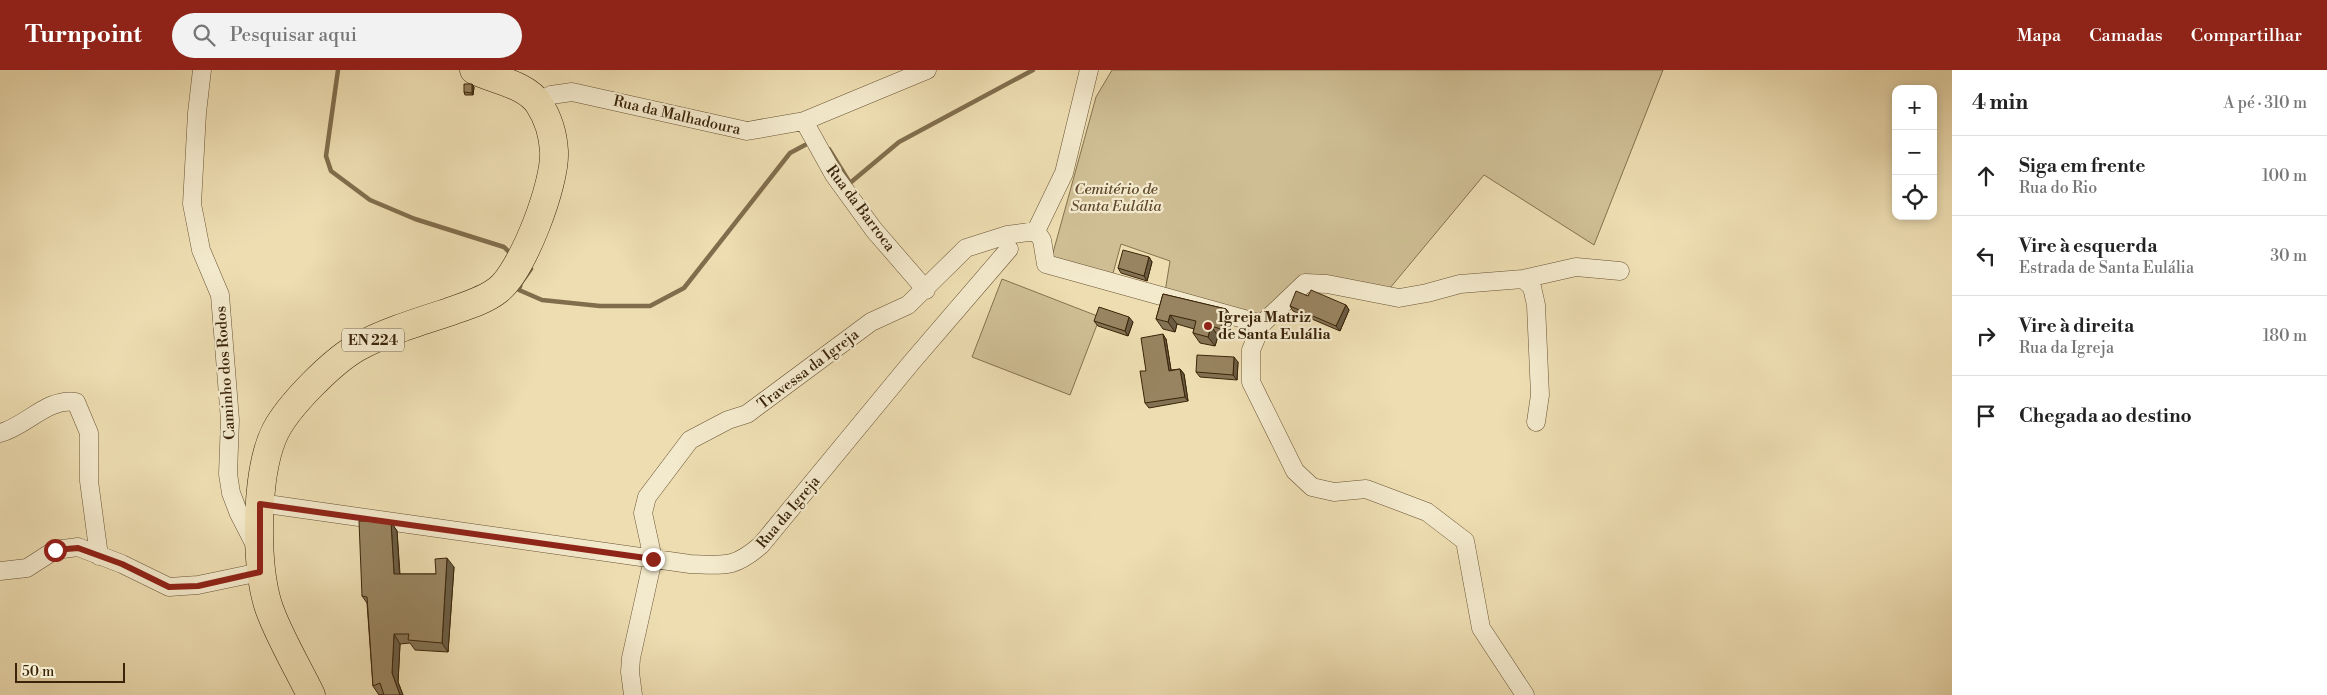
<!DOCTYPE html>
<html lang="pt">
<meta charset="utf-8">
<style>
:root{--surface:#fff;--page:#f2f2f2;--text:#222;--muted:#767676;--line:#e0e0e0;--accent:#8f2418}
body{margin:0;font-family:"Libre Bodoni",serif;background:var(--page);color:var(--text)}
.controls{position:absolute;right:15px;top:15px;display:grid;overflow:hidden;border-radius:10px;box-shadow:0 2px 8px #0003}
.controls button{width:45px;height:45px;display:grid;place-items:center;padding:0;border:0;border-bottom:1px solid var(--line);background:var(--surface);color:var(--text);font:25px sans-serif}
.scale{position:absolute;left:15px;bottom:12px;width:110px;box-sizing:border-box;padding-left:5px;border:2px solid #3b2409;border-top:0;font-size:14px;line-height:18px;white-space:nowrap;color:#3b2409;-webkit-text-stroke:4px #f3e9cc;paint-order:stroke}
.stop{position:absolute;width:15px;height:15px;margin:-11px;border:4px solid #8f2418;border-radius:50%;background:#fff}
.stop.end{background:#8f2418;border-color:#fff;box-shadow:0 1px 5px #0008}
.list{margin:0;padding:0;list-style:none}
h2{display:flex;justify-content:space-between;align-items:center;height:65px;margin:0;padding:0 20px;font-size:21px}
h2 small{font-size:16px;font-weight:400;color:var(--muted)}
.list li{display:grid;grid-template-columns:32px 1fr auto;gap:15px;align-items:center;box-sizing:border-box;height:80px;padding:0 20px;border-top:1px solid var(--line)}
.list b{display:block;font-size:19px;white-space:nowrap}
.list p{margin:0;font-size:16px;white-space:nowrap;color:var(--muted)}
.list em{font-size:16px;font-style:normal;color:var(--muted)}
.icon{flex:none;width:28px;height:28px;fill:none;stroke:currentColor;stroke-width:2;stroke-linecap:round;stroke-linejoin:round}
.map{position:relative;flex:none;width:1952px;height:625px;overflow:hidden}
header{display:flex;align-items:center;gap:30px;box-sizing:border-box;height:70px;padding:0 25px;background:var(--accent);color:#fff}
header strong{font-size:24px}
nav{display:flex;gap:28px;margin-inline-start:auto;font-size:18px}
.search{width:350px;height:45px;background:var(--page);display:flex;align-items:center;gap:12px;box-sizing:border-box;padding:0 18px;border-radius:28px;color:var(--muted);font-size:19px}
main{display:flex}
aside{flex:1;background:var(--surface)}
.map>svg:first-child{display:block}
.green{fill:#cfbe94;stroke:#85714e}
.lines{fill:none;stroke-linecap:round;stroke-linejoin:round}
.stream{stroke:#816d4c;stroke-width:4.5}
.minor-casing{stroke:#685233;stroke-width:19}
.primary-casing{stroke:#3b2409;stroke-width:29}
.minor{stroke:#f3e9cc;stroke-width:18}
.primary{stroke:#edddb1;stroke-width:28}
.wall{fill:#837253;stroke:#3b2409}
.shaded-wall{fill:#6a5c43;stroke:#3b2409}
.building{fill:#988460;stroke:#3b2409}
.route{stroke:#8f2418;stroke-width:6}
.poi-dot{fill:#8f2418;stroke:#f3e9cc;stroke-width:2}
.labels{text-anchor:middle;stroke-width:4.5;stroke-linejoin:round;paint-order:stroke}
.shield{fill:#f3e9cc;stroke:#725f44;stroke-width:1}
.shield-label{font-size:14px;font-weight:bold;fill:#3b2409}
.street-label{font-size:15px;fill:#3b2409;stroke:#f3e9cc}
.park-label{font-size:15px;font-style:italic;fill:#604a2c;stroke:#f3e9cc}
.poi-label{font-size:15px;font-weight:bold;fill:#3b2409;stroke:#f3e9cc;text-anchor:start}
</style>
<header>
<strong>Turnpoint</strong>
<div class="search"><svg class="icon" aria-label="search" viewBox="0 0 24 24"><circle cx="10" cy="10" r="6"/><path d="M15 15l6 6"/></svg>Pesquisar aqui</div>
<nav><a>Mapa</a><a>Camadas</a><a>Compartilhar</a></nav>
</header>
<main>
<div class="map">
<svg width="1952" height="625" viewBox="0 0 1952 625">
<rect width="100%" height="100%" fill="#edddb1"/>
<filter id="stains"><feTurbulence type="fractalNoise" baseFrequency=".004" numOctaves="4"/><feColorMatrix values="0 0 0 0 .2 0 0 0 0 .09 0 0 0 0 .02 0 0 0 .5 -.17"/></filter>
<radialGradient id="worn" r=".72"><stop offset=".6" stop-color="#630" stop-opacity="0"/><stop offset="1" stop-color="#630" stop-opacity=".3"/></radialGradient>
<!-- green -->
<path class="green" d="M1112,0H1663L1594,175L1484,105L1390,218L1305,208L1262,249L1165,222L1170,191L1121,174L1112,207L1051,190L1096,27Z
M1002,209L1100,247L1070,325L972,287Z"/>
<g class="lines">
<!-- stream -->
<path class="stream" d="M338,0L326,86L331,101L370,130L415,149L504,177L510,183
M829,79L850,113L899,72L1033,0
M531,199L521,213L519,220L542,230L600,236H650L684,218L790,83L805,75"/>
<!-- minor casing -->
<g class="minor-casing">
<path id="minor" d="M202,0L197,43L192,134L201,180L220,225L230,350L228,404L231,423L239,444L256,477
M538,32L551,25L572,22L747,61L804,51L927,0
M804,51L834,105L874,160L926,220
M1036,161L1042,170L1046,194L1262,254
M1036,161L1064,103L1089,0
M1523,209L1532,217L1536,235L1540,325L1536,352
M0,363C25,357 48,327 76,332L89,363V411L99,486
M260,433L690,494C725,495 733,499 761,475L911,293L1009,179
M0,501L27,498L55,480L78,477L122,494L169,517L198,515L260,502
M633,625L630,602L631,588L653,489L643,443L647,427L690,370L728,350L747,344L871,252L908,235L966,178L1007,165L1036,161
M1525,625L1481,558L1465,471L1427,442L1366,419L1334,422L1312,417L1295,401L1251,312V280L1262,254L1305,213L1327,214L1399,228L1427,223L1460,214L1523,209L1576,197L1620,201"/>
</g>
<!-- primary casing -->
<g class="primary-casing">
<path id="primary" d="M311,625C298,598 277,563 268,535C255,492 255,401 276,360C290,334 331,293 356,278C385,262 418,252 449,242C465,236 484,231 498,220C523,200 556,113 554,81C553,64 548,48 539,34C526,14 494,10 474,0"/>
</g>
<!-- minor -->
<use href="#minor" class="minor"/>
<!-- primary -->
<use href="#primary" class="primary"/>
</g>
<!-- wall -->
<path class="wall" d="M474,17L473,25H465L464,22Z
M1149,187L1152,192L1147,211L1121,203L1118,198Z
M1163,224L1226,239L1233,249L1228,268L1218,266L1215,276L1200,273L1193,263L1194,259L1177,254L1175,262L1163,259L1156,249Z
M1308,226L1346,235L1349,240L1340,261L1293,241L1290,236Z
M1094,251L1133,252L1128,266L1098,256Z
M1166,269L1171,300L1180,299L1184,304L1188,331L1149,338L1145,333Z
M1238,292L1237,310L1200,307L1196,302Z
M391,452L397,461L400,504H436L454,497L448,582L415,580L410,573L400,574L398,612L403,625H384V624L379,625L373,616L367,533L362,526Z"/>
<!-- shaded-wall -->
<path class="shaded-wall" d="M472,14L474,17L473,25L472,23Z
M1149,187L1152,192L1147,211L1144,206Z
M1346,235L1349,240L1340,261L1336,256Z
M1226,239L1233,249L1228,268L1221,259Z
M1170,245L1177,254L1175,262L1168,252Z
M1129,247L1133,252L1128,266L1125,261Z
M1211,256L1218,266L1215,276L1208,267Z
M1163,264L1166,269L1172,306L1169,301Z
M1234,287L1238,292L1237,310L1233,305Z
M1180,299L1184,304L1188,331L1185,327Z
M391,452L397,461L400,513L394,504Z
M447,488L454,497L448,582L442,573Z
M394,564L400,574L398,612L403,625H400L392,603Z"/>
<!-- building -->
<path class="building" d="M464,14H472V23L464,22Z
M1123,180L1149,187L1144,206L1118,198Z
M1311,220L1346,235L1336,256L1290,236L1296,221L1308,226Z
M1163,224L1226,239L1221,259L1211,256L1208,267L1193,263L1196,251L1170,245L1168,252L1156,249Z
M1099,237L1129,247L1125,261L1094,251Z
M1163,264L1169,301L1180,299L1185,327L1145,333L1140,301H1146L1141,268Z
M1197,285L1234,287L1233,305L1196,302Z
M359,451L391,452L394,504H436L435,489L447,488L442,573L408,570L409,564H394L392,603L400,625H384L380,613L373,616L367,527L362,526Z"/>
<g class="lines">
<!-- route -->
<path class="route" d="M55,480L78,478L122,494L169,517L198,516L260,502V434L653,489"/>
</g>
<!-- markers -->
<circle class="poi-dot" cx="1208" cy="256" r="5"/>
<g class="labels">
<!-- shield labels -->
<rect class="shield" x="342" y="258.5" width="62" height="23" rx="4"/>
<g class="shield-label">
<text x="373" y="275">EN 224</text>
</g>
<!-- street labels -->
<g class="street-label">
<text transform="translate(677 45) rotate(13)" y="5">Rua da Malhadoura</text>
<text transform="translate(861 138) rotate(53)" y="5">Rua da Barroca</text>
<text transform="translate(808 299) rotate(-37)" y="5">Travessa da Igreja</text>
<text transform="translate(225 303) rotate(-94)" y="5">Caminho dos Rodos</text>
<text transform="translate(788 442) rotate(-50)" y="5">Rua da Igreja</text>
</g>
<!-- park labels -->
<g class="park-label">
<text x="1116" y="124">Cemitério de<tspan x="1116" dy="17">Santa Eulália</tspan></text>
</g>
<!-- poi labels -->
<g class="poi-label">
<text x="1218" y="252">Igreja Matriz<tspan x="1218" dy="17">de Santa Eulália</tspan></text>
</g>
</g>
<rect width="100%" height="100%" filter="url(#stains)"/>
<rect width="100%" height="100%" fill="url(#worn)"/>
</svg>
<div class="controls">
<button>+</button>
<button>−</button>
<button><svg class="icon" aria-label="locate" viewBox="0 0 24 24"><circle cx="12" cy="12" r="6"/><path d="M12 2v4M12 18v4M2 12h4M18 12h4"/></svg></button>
</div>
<div class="scale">50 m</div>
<div class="stop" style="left:55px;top:480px"></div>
<div class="stop end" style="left:653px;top:489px"></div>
</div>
<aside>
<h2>4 min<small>A pé · 310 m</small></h2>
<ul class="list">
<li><svg class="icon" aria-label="ahead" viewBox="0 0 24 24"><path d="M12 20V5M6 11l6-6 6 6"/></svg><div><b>Siga em frente</b><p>Rua do Rio</p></div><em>100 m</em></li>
<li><svg class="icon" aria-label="left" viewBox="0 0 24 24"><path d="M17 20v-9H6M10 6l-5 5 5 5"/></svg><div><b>Vire à esquerda</b><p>Estrada de Santa Eulália</p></div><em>30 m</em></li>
<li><svg class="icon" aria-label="right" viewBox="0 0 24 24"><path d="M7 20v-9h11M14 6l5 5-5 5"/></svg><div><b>Vire à direita</b><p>Rua da Igreja</p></div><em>180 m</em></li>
<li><svg class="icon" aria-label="arrive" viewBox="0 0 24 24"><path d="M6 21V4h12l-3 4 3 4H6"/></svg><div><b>Chegada ao destino</b></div></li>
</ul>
</aside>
</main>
